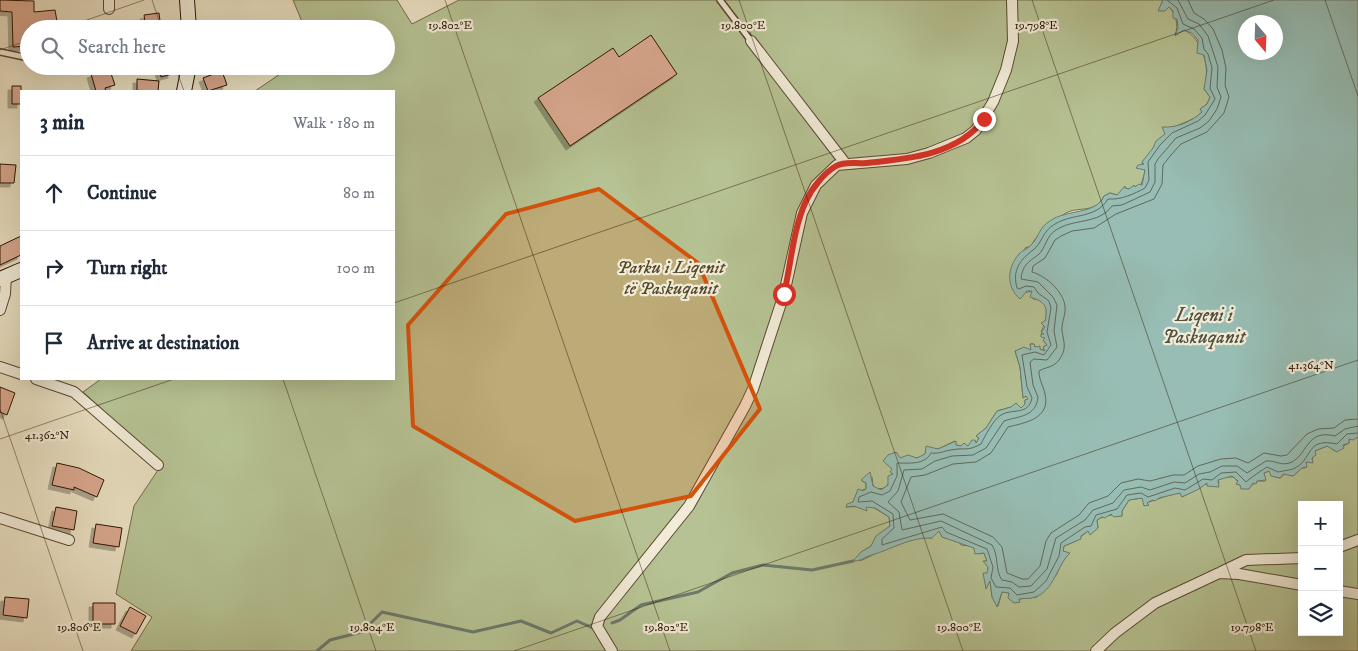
<!DOCTYPE html>
<meta charset="utf-8">
<style>
:root{--surface:#fff;--page:#f6f6f7;--text:#1f2937;--muted:#747a83;--line:#e0e1e3}
body{margin:0;font-family:"IM FELL DW Pica",serif;background:var(--page);color:var(--text)}
.controls{position:absolute;right:15px;bottom:15px;display:grid;overflow:hidden;border-radius:0px;box-shadow:0 5px 20px #0002}
.controls button{width:45px;height:45px;display:grid;place-items:center;padding:0;border:0;border-bottom:1px solid var(--line);background:var(--surface);color:var(--text);font:25px sans-serif}
.compass{position:absolute;left:1238px;top:15px;width:45px;height:45px;border-radius:50%;background:var(--surface);box-shadow:0 5px 20px #0002;rotate:161deg}
.stop{position:absolute;width:15px;height:15px;margin:-11px;border:4px solid #d93025;border-radius:50%;background:#fff}
.stop.end{background:#d93025;border-color:#fff;box-shadow:0 1px 5px #0008}
.list{margin:0;padding:0;list-style:none}
h2{display:flex;justify-content:space-between;align-items:center;height:65px;margin:0;padding:0 20px;font-size:21px}
h2 small{font-size:16px;font-weight:400;color:var(--muted)}
.list li{display:grid;grid-template-columns:32px 1fr auto;gap:15px;align-items:center;box-sizing:border-box;height:75px;padding:0 20px;border-top:1px solid var(--line)}
.list b{display:block;font-size:19px;white-space:nowrap}
.list em{font-size:16px;font-style:normal;color:var(--muted)}
.icon{flex:none;width:28px;height:28px;fill:none;stroke:currentColor;stroke-width:2;stroke-linecap:round;stroke-linejoin:round}
.map{position:relative;flex:none;width:1358px;height:651px;overflow:hidden}
.search{position:absolute;background:var(--surface);box-shadow:0 5px 20px #0002;left:20px;top:20px;width:375px;height:55px;display:flex;align-items:center;gap:12px;box-sizing:border-box;padding:0 18px;border-radius:28px;color:var(--muted);font-size:19px}
.panel{position:absolute;background:var(--surface);box-shadow:0 5px 20px #0002;left:20px;top:90px;width:375px;height:290px;border-radius:0px}
.map>svg:first-child{display:block}
.green{fill:#b6c293;stroke:#716c4a;fill-rule:evenodd}
.water{fill:#97bdb4;stroke:#6c7a6c;fill-rule:evenodd}
.lines{fill:none;stroke-linecap:round;stroke-linejoin:round}
.shore{stroke:#62695a;stroke-width:1}
.stream{stroke:#6c7a6c;stroke-width:3}
.building{fill:#d9a88f;stroke:#2c1501;filter:url(#shadow)}
.lane-casing{stroke:#5b4831;stroke-width:8}
.street-casing{stroke:#5b4831;stroke-width:12}
.secondary-casing{stroke:#2c1501;stroke-width:16}
.lane{stroke:#f1ebd7;stroke-width:5}
.street{stroke:#f1ebd7;stroke-width:10}
.secondary{stroke:#f1ebd7;stroke-width:14}
.route{stroke:#d93025;stroke-width:6}
.marked{fill:#d5520b;fill-opacity:0.2;stroke:#d5520b;stroke-width:4;stroke-linejoin:round}
.ticks{fill:none;stroke:#2c1501;stroke-width:1;stroke-opacity:0.45}
.labels{text-anchor:middle;stroke-width:4.5;stroke-linejoin:round;paint-order:stroke}
.park-label{font-size:18px;font-style:italic;fill:#55492d;stroke:#f1ebd7}
.water-label{font-size:19px;font-style:italic;fill:#515040;stroke:#f1ebd7}
.ticks-label{font-size:12px;text-anchor:middle;fill:#2c1501;stroke:#f1ebd7;stroke-width:4.5;stroke-linejoin:round;paint-order:stroke}
</style>
<div class="map">
<svg width="1358" height="651" viewBox="0 0 1358 651">
<defs>
<filter id="shadow"><feDropShadow dx="-4" dy="4" stdDeviation="0" flood-color="#0004"/></filter>
</defs>
<rect width="100%" height="100%" fill="#e9e0c2"/>
<filter id="stains"><feTurbulence type="fractalNoise" baseFrequency=".004" numOctaves="4"/><feColorMatrix values="0 0 0 0 .2 0 0 0 0 .09 0 0 0 0 .02 0 0 0 .5 -.17"/></filter>
<radialGradient id="worn" r=".72"><stop offset=".6" stop-color="#630" stop-opacity="0"/><stop offset="1" stop-color="#630" stop-opacity=".3"/></radialGradient>
<!-- green -->
<path class="green" d="M293,0H397L412,24L459,0H1163L1159,10L1169,7C1176,14 1179,25 1175,35L1184,30C1203,38 1211,70 1204,89L1210,97L1207,104L1200,109L1202,112L1195,118L1165,131L1166,134L1142,162L1145,172L1141,185L1129,189L1125,188L1117,195L1110,193L1104,196C1096,214 1079,206 1066,213C1054,220 1037,233 1031,246L1025,248L1023,293L1032,291L1033,299C1053,300 1046,322 1041,332L1044,335L1045,339L1043,340L1047,345L1043,347L1046,351L1035,347L1034,344H1030L1032,351L1025,348L1015,351L1020,367L1023,398L1026,396L1028,399L1025,400V404L1021,408L1011,407L997,411L986,428L976,436L979,438L976,443L975,440L968,446L964,444L961,446L956,445L955,441L938,449H927L925,455L917,458L900,459L896,452L893,474L886,488L877,489L873,486L872,477L862,481L866,483V489L859,491L853,502L846,507L871,506L889,517L890,526L877,536L871,546L861,552L860,561L891,546L921,537L932,538L939,530L942,537L959,542L961,545L971,546L980,554L984,553L987,561H984L988,567V574H984L986,588L990,580L992,597L998,606L1002,592L1009,593L1019,599L1037,597L1057,574L1062,560L1069,554L1063,551L1064,546L1074,542L1088,531L1096,530L1098,528L1097,520C1108,514 1110,515 1122,516V511L1129,500L1142,498L1146,503L1175,493H1180L1182,497L1204,484L1219,483L1218,480L1223,477H1234L1238,482L1237,484L1250,487L1257,481H1265L1264,473L1269,471L1275,477L1280,478L1285,474L1293,476L1302,468H1305L1306,462L1312,460L1315,451L1327,446L1333,448L1334,451L1349,443V439L1358,437V651H131L152,617L116,594L134,506L162,464L83,392L101,379H394V91H255L292,66H386V29H305ZM1302,505H1339V632H1302Z"/>
<!-- water -->
<path class="water" d="M1163,0H1358V437L1353,440L1349,439V443L1343,445L1344,448L1337,452L1327,446L1315,451L1316,455L1312,458L1313,463L1306,462L1307,467L1302,468L1293,476L1283,474L1280,478L1271,476L1269,471L1264,473L1266,480L1257,481L1256,484L1253,483L1249,489H1241L1240,485L1236,484L1238,481L1232,476L1218,480L1219,487L1207,486V483L1199,489L1182,497L1180,493L1159,498L1155,501L1152,500L1147,503L1149,505L1144,506L1142,498L1129,500L1122,511V516L1114,517L1111,514L1105,518L1102,517L1097,520L1098,528L1090,535L1088,531L1081,536V539L1064,546L1063,551L1070,553C1057,565 1054,591 1035,597C1031,599 1024,598 1019,599L1020,602L1014,603L1008,598L1009,593L1002,592L997,607L992,597L990,581L986,589L983,573H987L988,567L983,561H987L984,553L975,554L974,548L942,537L939,531L932,538C910,537 892,549 872,555C864,557 862,561 853,561L861,552L871,546L876,536L890,526L889,517L875,508L866,507L867,511L854,506L846,507L847,504L853,502L858,489L863,491L866,489V483L861,480L870,472L873,486L881,490L888,485V476L893,474L890,472L892,469L883,461L888,455L896,452L900,458L908,455L917,458L925,454L926,446L938,449L956,441V445L961,446L964,443L968,446L972,440H975L976,443L979,438L976,436L986,428L997,411L1011,407L1016,403L1021,408L1025,404V400L1028,399L1026,396L1023,398L1020,367L1015,351L1024,347L1031,350L1030,344H1034L1035,347L1040,346V349L1045,351L1043,347L1047,345L1043,340L1045,338L1041,337V334H1044L1041,333L1045,327L1041,323L1045,321C1049,305 1043,301 1030,297L1032,291H1027L1020,299C1006,287 1007,268 1019,254C1022,250 1028,249 1031,245C1039,238 1038,228 1050,221C1066,209 1096,215 1104,196L1110,193L1117,195L1125,186V188L1129,189L1134,185L1135,187L1139,184L1142,185L1145,170L1136,168L1138,165L1144,164L1142,162L1153,148L1156,141L1165,134L1162,127C1177,128 1191,122 1202,112L1200,109L1207,104L1210,97L1204,89L1207,70L1204,55L1197,53L1198,40L1192,33L1184,30L1175,36L1178,28L1177,19L1173,18V11L1169,7L1165,11H1158ZM1246,22H1276V52H1246Z"/>
<g class="lines">
<!-- shore -->
<path class="shore" d="M1167,0L1177,8L1183,24L1194,29L1202,38L1204,49L1208,54L1212,68L1210,88L1215,99L1205,115L1198,121L1172,133L1160,145L1148,162L1149,180L1145,188C1134,194 1121,200 1108,199C1096,219 1073,213 1055,224C1042,231 1042,244 1033,250C1020,260 1012,270 1017,288L1019,289L1026,286L1034,287L1038,293L1049,301L1051,308L1047,332L1051,345L1044,355L1035,352L1022,355L1027,387L1032,398C1028,416 1013,408 1001,415C993,420 985,436 981,444C966,452 966,447 951,450C943,451 940,454 931,453C925,465 909,463 897,463V476L890,491L882,495L871,492L859,497L858,502L872,501L893,514L894,528L882,539V545L942,527L946,532L987,549L993,567L991,578L996,587L1010,588L1017,595L1034,592L1046,581L1059,556L1061,543L1085,527L1091,526L1096,515L1117,509L1127,495L1141,493L1148,497L1175,488L1185,490L1203,479L1212,480L1221,473L1236,472L1246,482C1249,479 1265,468 1267,467L1278,472C1283,471 1289,470 1293,469C1314,460 1304,437 1337,444L1347,434L1358,433
M1178,0L1188,19L1199,24L1208,36L1218,67L1217,87L1221,97L1217,109L1209,121L1200,128L1176,138L1158,159L1155,164V182L1150,192L1122,205L1112,206C1098,225 1074,218 1056,230C1046,236 1046,248 1038,255C1028,262 1022,266 1021,279L1038,282L1053,297L1057,305L1054,331L1057,347L1047,360L1034,359L1030,362L1033,385L1038,397C1036,417 1019,416 1004,421L986,448L973,455L952,456L935,461L922,469L904,470L898,491L888,502L899,512L902,530L941,521L992,545C999,556 995,571 1002,580L1012,582L1019,587L1031,586L1047,569L1056,538L1085,520L1093,510L1113,503L1124,490L1141,487L1150,490L1174,482L1185,483L1199,474L1210,472L1222,466H1237L1247,473L1266,461C1276,460 1281,467 1292,462C1308,453 1307,429 1335,436L1345,429L1358,426
M1188,0L1194,13L1204,19L1213,29L1222,50L1226,68L1225,85L1229,97L1224,113L1207,132L1181,144L1171,155L1163,165L1162,184L1154,199L1116,214L1094,228L1072,231L1061,236L1055,240L1045,258L1033,266L1032,272C1046,276 1064,292 1065,307C1066,315 1061,323 1062,331C1064,343 1067,349 1059,360C1053,368 1045,367 1039,371C1039,380 1043,385 1045,394C1051,419 1024,423 1008,427L991,453L976,462L953,464L925,475L911,477L901,502L910,520L943,514L993,537L1002,547L1007,573L1022,579H1028L1040,566L1046,541L1051,533L1079,515L1089,503L1108,496L1121,483L1138,479L1150,481L1173,475H1184L1198,466L1221,459L1236,458L1248,463L1264,453L1281,456L1287,455L1307,434L1318,429L1334,428L1345,420L1358,419"/>
<!-- stream -->
<path class="stream" d="M612,623L620,620L641,605L698,592L732,573L763,565L812,570L853,561
M317,651L330,640L362,632L382,612L473,632L521,621L551,633L577,621L595,629"/>
</g>
<!-- building -->
<path class="building" d="M0,0L34,1V12L55,10L58,27H29V46L13,47L12,12L0,11Z
M159,13L161,29H146L144,15Z
M651,35L677,74L570,146L538,98L613,48L619,57Z
M158,66H170L172,74L161,77Z
M109,68L115,85L105,88L106,91H96L91,74Z
M222,71L227,85L208,91L203,78Z
M137,79L159,81L158,91H137Z
M12,86H21V104H12Z
M0,164L16,165L14,183H0Z
M21,236V255L0,265V246Z
M0,387L15,393L7,415L0,412Z
M57,463L79,468L104,480L97,497L74,487V490L52,485Z
M56,507L77,511L74,530L52,526Z
M96,524L122,528L119,547L93,543Z
M5,597L29,599L27,618L3,615Z
M93,603H115V624H93Z
M130,607L146,616L136,634L120,626Z"/>
<g class="lines">
<!-- lane casing -->
<g class="lane-casing">
<path id="lane" d="M720,0L751,41
M0,52L29,58"/>
</g>
<!-- street casing -->
<g class="street-casing">
<path id="street" d="M109,0V9
M751,41L845,163
M0,310L5,294L6,276
M0,367L21,374
M36,379L74,392L158,465
M0,518L69,540
M1339,547L1358,540
M1221,572L1246,560L1302,558
M1339,591L1358,594
M612,651L597,626L600,617L689,506L745,406L753,389L784,294L802,213L816,185L837,165L907,159L929,153L966,138L976,130L993,102L1006,70L1013,41L1012,0
M1096,651L1115,633L1155,603L1219,573L1239,574L1302,585"/>
</g>
<!-- secondary casing -->
<g class="secondary-casing">
<path id="secondary" d="M187,0L189,29
M184,91L189,66
M0,279L21,270"/>
</g>
<!-- lane -->
<use href="#lane" class="lane"/>
<!-- street -->
<use href="#street" class="street"/>
<!-- secondary -->
<use href="#secondary" class="secondary"/>
</g>
<g class="lines">
<!-- route -->
<path class="route" d="M784,294C791,264 793,229 806,201C812,188 824,173 836,166C845,161 856,164 866,163C908,159 958,155 984,119"/>
</g>
<!-- marked area -->
<path class="marked" d="M599,189L698,263L760,409L691,496L575,521L413,426L408,325L506,214Z"/>
<!-- ticks -->
<path class="ticks" d="M152,0L162,29M445,0L670,651M739,0L963,651M1032,0L1256,651M1325,0L1358,96M61,29L144,0M0,50L29,40M175,66L184,91M394,303L1274,0M283,379L376,651M0,409L83,651M0,439L174,379M514,651L1358,360"/>
<g class="labels">
<!-- park labels -->
<g class="park-label">
<text x="671" y="273">Parku i Liqenit<tspan x="671" dy="21">të Paskuqanit</tspan></text>
</g>
<!-- water labels -->
<g class="water-label">
<text x="1204" y="321">Liqeni i<tspan x="1204" dy="22">Paskuqanit</tspan></text>
</g>
</g>
<g class="ticks-label">
<text x="450" y="29">19.802°E</text>
<text x="743" y="29">19.800°E</text>
<text x="1036" y="29">19.798°E</text>
<text x="1311" y="369">41.364°N</text>
<text x="47" y="439">41.362°N</text>
<text x="79" y="631">19.806°E</text>
<text x="372" y="631">19.804°E</text>
<text x="666" y="631">19.802°E</text>
<text x="959" y="631">19.800°E</text>
<text x="1252" y="631">19.798°E</text>
</g>
<rect width="100%" height="100%" filter="url(#stains)"/>
<rect width="100%" height="100%" fill="url(#worn)"/>
</svg>
<div class="controls">
<button>+</button>
<button>−</button>
<button><svg class="icon" aria-label="layers" viewBox="0 0 24 24"><path d="M12 4l9 5-9 5-9-5zM3 14l9 5 9-5"/></svg></button>
</div>
<svg class="compass" viewBox="-18 -18 36 36"><path d="M0-13l5 13h-10z" fill="#e53935"/><path d="M0 13l5-13h-10z" fill="#747a83"/></svg>
<div class="stop" style="left:784px;top:294px"></div>
<div class="stop end" style="left:984px;top:119px"></div>
<div class="search"><svg class="icon" aria-label="search" viewBox="0 0 24 24"><circle cx="10" cy="10" r="6"/><path d="M15 15l6 6"/></svg>Search here</div>
<section class="panel">
<h2>3 min<small>Walk · 180 m</small></h2>
<ul class="list">
<li><svg class="icon" aria-label="ahead" viewBox="0 0 24 24"><path d="M12 20V5M6 11l6-6 6 6"/></svg><div><b>Continue</b></div><em>80 m</em></li>
<li><svg class="icon" aria-label="right" viewBox="0 0 24 24"><path d="M7 20v-9h11M14 6l5 5-5 5"/></svg><div><b>Turn right</b></div><em>100 m</em></li>
<li><svg class="icon" aria-label="arrive" viewBox="0 0 24 24"><path d="M6 21V4h12l-3 4 3 4H6"/></svg><div><b>Arrive at destination</b></div></li>
</ul>
</section>
</div>
